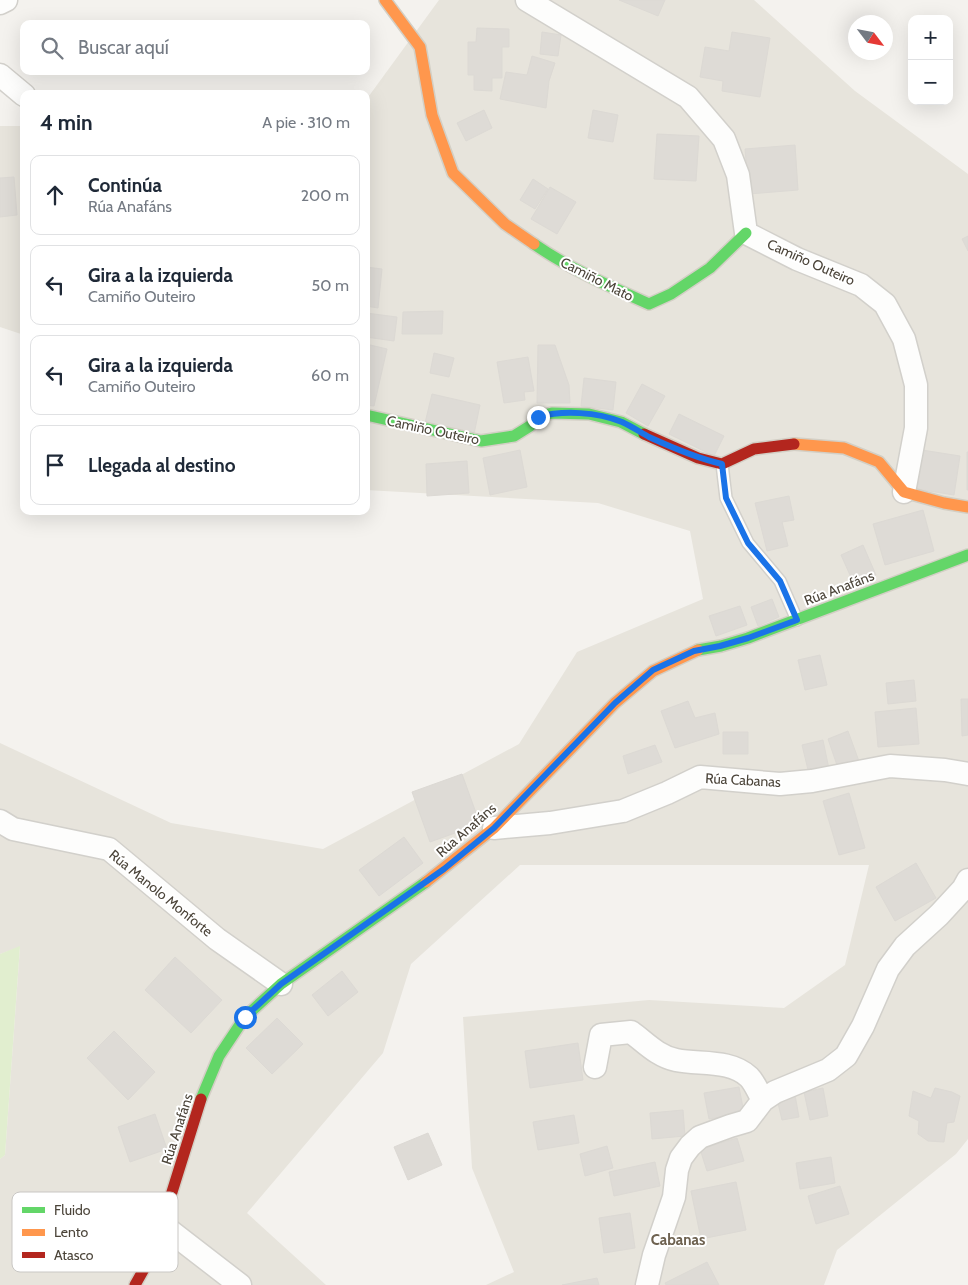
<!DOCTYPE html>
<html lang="es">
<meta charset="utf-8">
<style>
:root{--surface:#fff;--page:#f6f6f7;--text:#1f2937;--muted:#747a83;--line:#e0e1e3}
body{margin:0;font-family:Cabin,sans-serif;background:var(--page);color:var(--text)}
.controls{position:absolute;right:15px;top:15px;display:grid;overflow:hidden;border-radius:10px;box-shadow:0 5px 20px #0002}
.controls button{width:45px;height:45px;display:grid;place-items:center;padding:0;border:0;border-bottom:1px solid var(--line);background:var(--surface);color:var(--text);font:25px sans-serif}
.compass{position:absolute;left:848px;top:15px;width:45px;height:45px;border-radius:50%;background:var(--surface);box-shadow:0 5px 20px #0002;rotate:122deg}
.stop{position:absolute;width:15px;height:15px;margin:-11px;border:4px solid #1a73e8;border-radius:50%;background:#fff}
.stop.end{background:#1a73e8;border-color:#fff;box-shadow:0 1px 5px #0008}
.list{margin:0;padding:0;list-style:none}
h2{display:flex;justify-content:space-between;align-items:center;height:65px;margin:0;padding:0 20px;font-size:21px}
h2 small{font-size:16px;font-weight:400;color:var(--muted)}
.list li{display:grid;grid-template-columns:32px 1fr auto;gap:15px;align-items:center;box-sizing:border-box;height:80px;margin:0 10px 10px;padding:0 10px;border:1px solid var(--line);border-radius:10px}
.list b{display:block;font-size:19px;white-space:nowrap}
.list p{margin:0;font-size:16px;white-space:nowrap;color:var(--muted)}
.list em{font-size:16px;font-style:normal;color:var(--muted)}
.icon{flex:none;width:28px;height:28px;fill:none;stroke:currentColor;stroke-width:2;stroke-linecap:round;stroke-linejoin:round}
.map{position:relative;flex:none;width:968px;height:1285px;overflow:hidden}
.search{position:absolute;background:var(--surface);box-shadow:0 5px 20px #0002;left:20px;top:20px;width:350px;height:55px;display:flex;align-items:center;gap:12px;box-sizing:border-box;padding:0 18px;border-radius:10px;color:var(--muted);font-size:19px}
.panel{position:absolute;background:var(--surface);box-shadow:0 5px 20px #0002;left:20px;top:90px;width:350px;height:425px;border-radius:10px}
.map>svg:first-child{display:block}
.residential{fill:#e7e4dc}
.green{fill:#e1eecf}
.building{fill:#dedbd6;stroke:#dcd9d4}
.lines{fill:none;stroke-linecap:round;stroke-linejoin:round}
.lane-casing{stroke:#d2d0cb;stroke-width:14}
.street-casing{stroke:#d2d0cb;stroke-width:25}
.fast-casing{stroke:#d3cfc5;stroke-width:14}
.slow-casing{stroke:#d3cfc5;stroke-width:14}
.jam-casing{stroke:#d3cfc5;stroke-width:14}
.lane{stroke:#fdfdfc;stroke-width:11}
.street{stroke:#fdfdfc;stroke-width:22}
.fast{stroke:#63d668;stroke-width:11}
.slow{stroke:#ff974d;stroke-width:11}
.jam{stroke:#b3261e;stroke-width:11}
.route{stroke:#1a73e8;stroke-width:6}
.labels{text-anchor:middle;stroke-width:4;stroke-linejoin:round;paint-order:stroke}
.street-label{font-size:14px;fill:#4b4439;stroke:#fff}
.neighbourhood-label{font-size:15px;font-weight:bold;fill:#6e6250;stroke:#fff}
.key{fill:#fff;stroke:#c9c7c4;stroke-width:1}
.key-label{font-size:14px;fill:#4b4439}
</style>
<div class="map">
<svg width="968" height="1285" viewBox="0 0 968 1285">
<rect width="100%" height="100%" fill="#f4f2ee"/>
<!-- residential -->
<path class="residential" d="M439,0H754L855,91L968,174V1139L956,1154L837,1250L824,1285H486L514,1272L472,1168L463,1017L649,1000L784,1008L845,965L869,865H520L411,964L383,1053L247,1213L326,1285H0V1159L5,1155L20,947L0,954V743L171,823L323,849L519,744L577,652L703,599L690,531L598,503L366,490V100Z
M0,126H24V335L0,327Z"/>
<!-- green -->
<path class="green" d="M20,946L5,1155L0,1159V954Z"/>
<!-- building -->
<path class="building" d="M619,0H665L658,16Z
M477,28L509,29V47H502V78H492V91L474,90V75H468V42H476Z
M542,32L561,35L558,56L540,54Z
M732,32L770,38L760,97L722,91L723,81L700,77L705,47L729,51Z
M532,56L555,63L549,81L546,108L500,99L506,72L527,75Z
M484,110L492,128L466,141L457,123Z
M593,110L618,115L613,142L588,138Z
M657,134L699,136L696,181L654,179Z
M795,145L798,190L749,194L745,149Z
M14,177L17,215L0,217V178Z
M533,179L548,189L535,209L520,200Z
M550,187L576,202L557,234L531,219Z
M968,236V251L962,239Z
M366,267L382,269L378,308L366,306Z
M443,311L442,334H402L403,312Z
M366,313L397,317L394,341L366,337Z
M366,344L387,349L374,406L366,405Z
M538,345H555L569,385L570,403H537Z
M434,353L454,358L449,377L430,373Z
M528,357L534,391L524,392L525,400L504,403L497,362Z
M584,378L616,382L613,410L581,406Z
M642,384L665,396L648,426L626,413Z
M432,394L480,405L474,434L425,423Z
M679,414L724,436L714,456L669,434Z
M520,450L527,487L490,495L483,458Z
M922,450L960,456L954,495L917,489Z
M967,452H968V490H967Z
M467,461L469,493L427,496L426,464Z
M789,496L794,520L782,522L788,546L767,551L755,503Z
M923,510L934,551L885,565L873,524Z
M863,545L876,575L854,584L841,555Z
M772,599L779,617L758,626L751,607Z
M740,606L747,625L716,636L709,616Z
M820,655L827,685L805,690L798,660Z
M914,680L916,701L888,704L886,683Z
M961,699H968V735L962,736Z
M688,701L695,718L715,713L719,734L675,748L661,711Z
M916,708L919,744L878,747L875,712Z
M848,731L860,764L839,771L828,739Z
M723,732H748V754H723Z
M823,740L829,769L809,774L802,745Z
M655,745L662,762L628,774L623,756Z
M462,774L480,824L430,842L412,792Z
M849,793L865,848L839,855L823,801Z
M404,837L423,863L379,896L359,870Z
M916,863L936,898L895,921L876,887Z
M175,957L222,1000L191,1033L145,990Z
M342,971L358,992L328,1016L312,995Z
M277,1018L303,1044L272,1074L246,1048Z
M114,1031L155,1072L128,1100L87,1058Z
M578,1043L583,1080L530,1088L525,1051Z
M739,1087L744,1113L709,1119L704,1093Z
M823,1088L828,1116L810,1120L804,1092Z
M935,1088L952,1092L960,1096L954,1122L947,1123L944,1142L928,1141L918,1134L919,1121L909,1116L913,1091L931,1098Z
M795,1095L799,1117L782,1120L777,1099Z
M683,1110L685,1136L652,1139L650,1113Z
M155,1114L167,1149L130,1162L118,1127Z
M574,1115L579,1143L538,1150L533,1122Z
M428,1133L442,1165L408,1180L394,1147Z
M737,1138L744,1161L707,1171L700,1149Z
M607,1146L613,1168L585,1176L580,1154Z
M831,1157L835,1183L800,1189L796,1163Z
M655,1162L660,1186L614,1196L609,1172Z
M736,1182L746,1230L701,1239L691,1191Z
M840,1186L849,1214L816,1224L808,1196Z
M630,1213L635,1248L604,1253L599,1218Z
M707,1262L719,1285H666L665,1283Z
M597,1278L599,1285H562Z"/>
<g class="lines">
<!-- lane casing -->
<g class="lane-casing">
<path id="lane" d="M722,464L726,498L748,543L780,581L797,620"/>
</g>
<!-- street casing -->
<g class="street-casing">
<path id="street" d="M527,0L688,97L724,139L738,175L746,233L797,259L861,285L885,304L904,339L916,385V428L904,492
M0,3L6,0
M0,75L24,95
M0,821L13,829L109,849L217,939L281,984
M494,828L550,823L623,811L667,793L700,777L780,784L812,781L890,766L945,770L968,774
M595,1067L601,1035L631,1032C645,1042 657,1056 676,1060C699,1065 730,1059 749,1077C755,1083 759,1094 763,1100
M161,1224L240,1285
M647,1285L654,1255L674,1197L677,1170L681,1158L690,1146L700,1137L730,1126L747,1121L763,1100L775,1092L828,1070L846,1056L863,1026L888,969L905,946L939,915L963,889L968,880"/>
</g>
<!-- fast casing -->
<g class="fast-casing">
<path id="fast" d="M534,244C570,269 609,286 649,304L671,294L710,268L746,233
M366,415L481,441L514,436L530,426L538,417L552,413L589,414L621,422L644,434
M698,650L721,646L748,638L968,555
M201,1099L219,1056L245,1017L281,984L426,882"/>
</g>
<!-- slow casing -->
<g class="slow-casing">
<path id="slow" d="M385,0L420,47L432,115L453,173L505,224L534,244
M794,444L844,448L879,462L904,492L944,503L968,507
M426,882L494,828L615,703L653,671L698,650"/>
</g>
<!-- jam casing -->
<g class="jam-casing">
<path id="jam" d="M644,434L698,458L722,464L754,449L794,444
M135,1285L153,1253L201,1099"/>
</g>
<!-- lane -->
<use href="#lane" class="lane"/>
<!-- street -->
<use href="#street" class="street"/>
<!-- fast -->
<use href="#fast" class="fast"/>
<!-- slow -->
<use href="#slow" class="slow"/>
<!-- jam -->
<use href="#jam" class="jam"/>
</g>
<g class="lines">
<!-- route -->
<path class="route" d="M245,1017L281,984L444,869L494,828L615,703L653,670L694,651L720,646L748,638L797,620L780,581L748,543L726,498L722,464C696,458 673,448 649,437C640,432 631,426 622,422C597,412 563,410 538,417"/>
</g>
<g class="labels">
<!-- street labels -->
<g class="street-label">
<text transform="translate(811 262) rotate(24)" y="5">Camiño Outeiro</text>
<text transform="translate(597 279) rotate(27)" y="5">Camiño Mato</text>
<text transform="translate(433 430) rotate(12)" y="5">Camiño Outeiro</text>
<text transform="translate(839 588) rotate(-21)" y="5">Rúa Anafáns</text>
<text transform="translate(743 780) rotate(3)" y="5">Rúa Cabanas</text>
<text transform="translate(466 830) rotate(-41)" y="5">Rúa Anafáns</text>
<text transform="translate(161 893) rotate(39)" y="5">Rúa Manolo Monforte</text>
<text transform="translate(177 1129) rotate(-72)" y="5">Rúa Anafáns</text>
</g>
<!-- neighbourhood labels -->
<g class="neighbourhood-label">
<text x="678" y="1245">Cabanas</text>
</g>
</g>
<!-- legend -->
<rect x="12" y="1192" width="166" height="80" rx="8" class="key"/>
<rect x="22" y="1207" width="23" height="6" fill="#63d668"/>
<rect x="22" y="1229" width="23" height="7" fill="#ff974d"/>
<rect x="22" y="1252" width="23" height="6" fill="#b3261e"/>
<g class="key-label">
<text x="54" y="1215">Fluido</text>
<text x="54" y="1237">Lento</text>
<text x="54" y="1260">Atasco</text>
</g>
</svg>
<div class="controls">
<button>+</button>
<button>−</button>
</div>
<svg class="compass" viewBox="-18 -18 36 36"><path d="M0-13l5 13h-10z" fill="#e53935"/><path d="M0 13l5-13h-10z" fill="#747a83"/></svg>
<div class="stop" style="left:245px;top:1017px"></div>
<div class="stop end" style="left:538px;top:417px"></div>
<div class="search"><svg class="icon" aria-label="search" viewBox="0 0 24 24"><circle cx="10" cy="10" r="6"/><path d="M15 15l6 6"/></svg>Buscar aquí</div>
<section class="panel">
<h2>4 min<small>A pie · 310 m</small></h2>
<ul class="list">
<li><svg class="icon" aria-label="ahead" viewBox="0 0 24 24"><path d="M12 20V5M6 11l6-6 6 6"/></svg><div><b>Continúa</b><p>Rúa Anafáns</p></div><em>200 m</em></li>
<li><svg class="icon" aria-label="left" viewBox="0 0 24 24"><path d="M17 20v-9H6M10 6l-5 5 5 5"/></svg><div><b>Gira a la izquierda</b><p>Camiño Outeiro</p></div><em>50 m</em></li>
<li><svg class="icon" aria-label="left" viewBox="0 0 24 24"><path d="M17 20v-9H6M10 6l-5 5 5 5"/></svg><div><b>Gira a la izquierda</b><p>Camiño Outeiro</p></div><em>60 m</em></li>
<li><svg class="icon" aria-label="arrive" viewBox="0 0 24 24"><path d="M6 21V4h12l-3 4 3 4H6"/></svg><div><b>Llegada al destino</b></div></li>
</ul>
</section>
</div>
